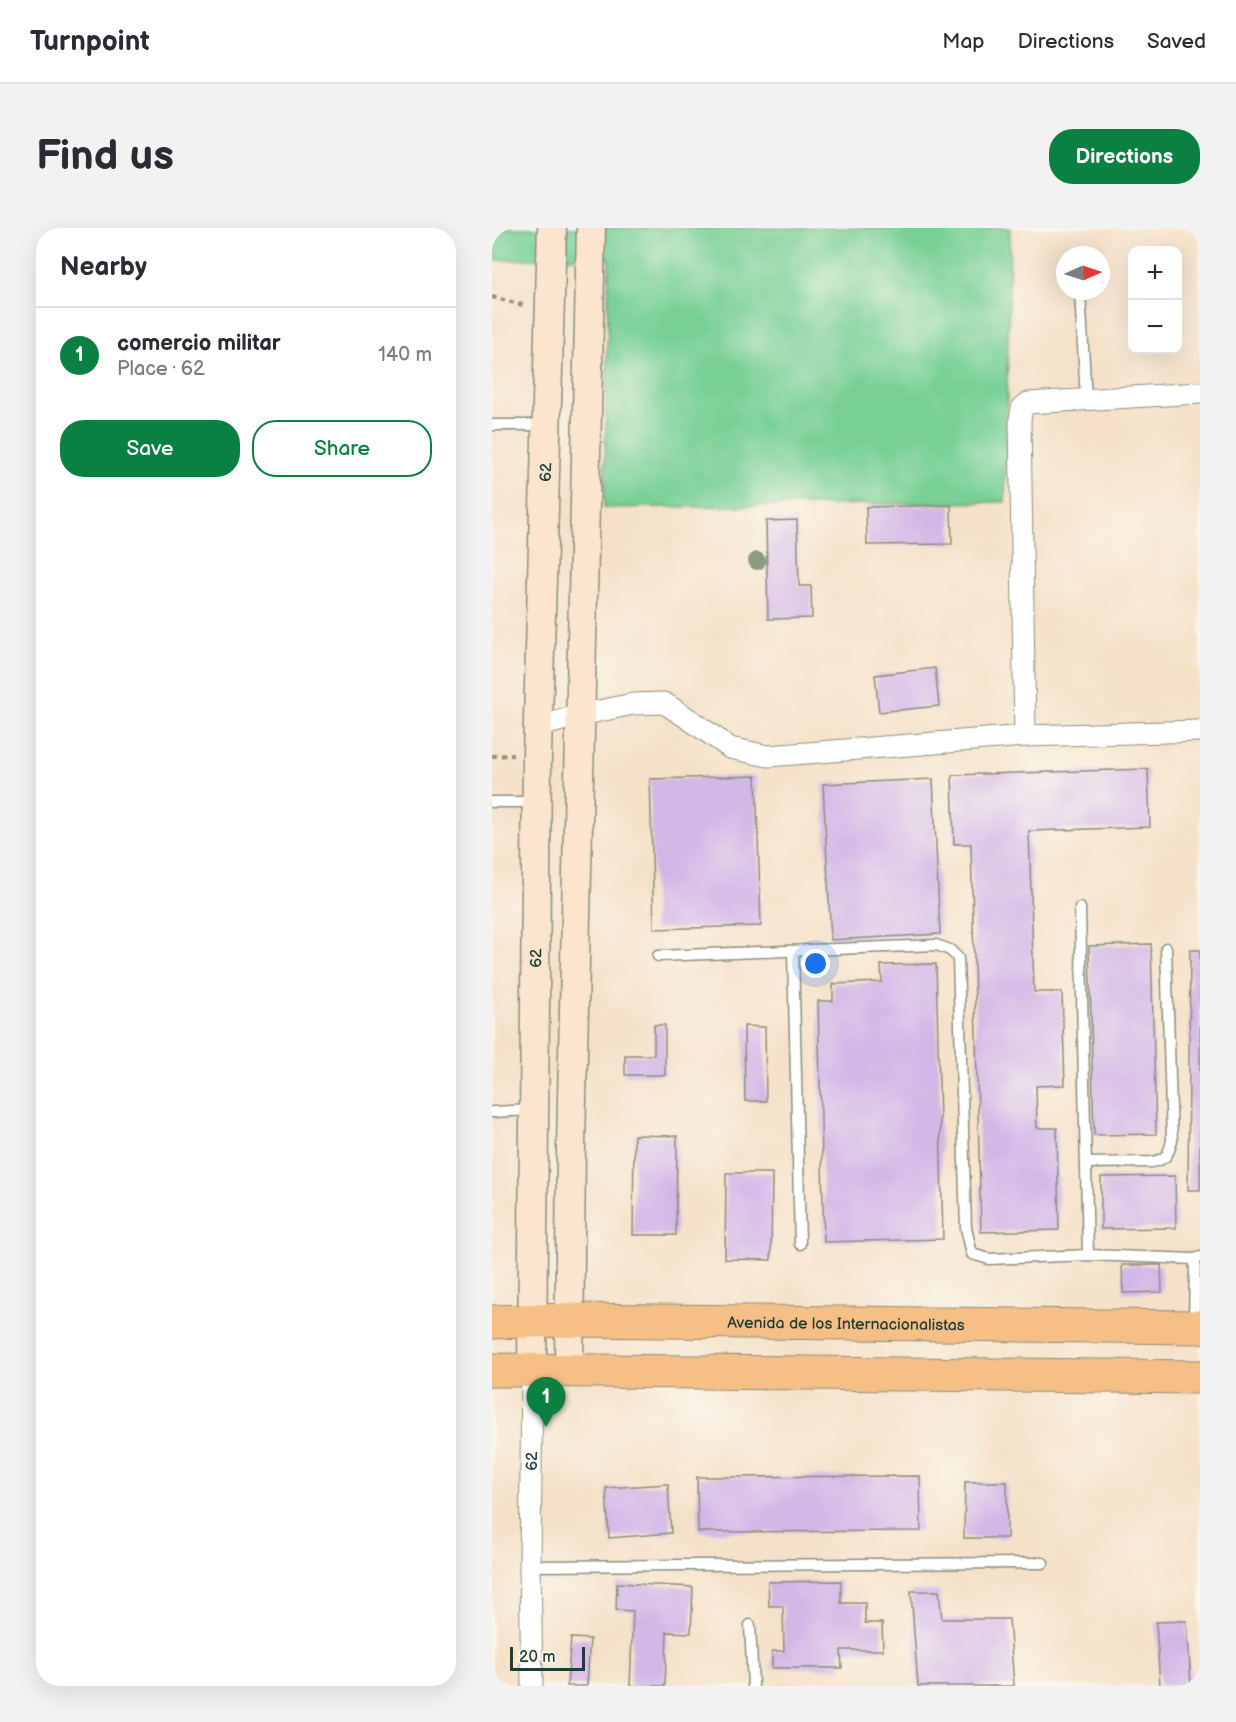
<!DOCTYPE html>
<meta charset="utf-8">
<style>
:root{--surface:#fff;--page:#f2f2f3;--text:#2b2b33;--muted:#7c7c81;--line:#e1e1e2;--accent:#0b8043}
body{margin:0;font-family:"Balsamiq Sans",sans-serif;background:var(--page);color:var(--text)}
.controls{position:absolute;right:18px;top:18px;display:grid;overflow:hidden;border-radius:12px;box-shadow:0 6px 24px #0002}
.controls button{width:54px;height:54px;display:grid;place-items:center;padding:0;border:0;border-bottom:2px solid var(--line);background:var(--surface);color:var(--text);font:30px sans-serif}
.compass{position:absolute;left:564px;top:18px;width:54px;height:54px;border-radius:50%;background:var(--surface);box-shadow:0 6px 24px #0002;rotate:87deg}
.scale{position:absolute;left:18px;bottom:15px;width:75px;box-sizing:border-box;padding-left:6px;border:3px solid #1f3d34;border-top:0;font-size:16px;line-height:21px;white-space:nowrap;color:#1f3d34;-webkit-text-stroke:4px #fbf7ec;paint-order:stroke}
.you{position:absolute;left:324px;top:736px;width:21px;height:21px;margin:-15px;border:4px solid #fff;border-radius:50%;background:#1a73e8;box-shadow:0 0 0 9px #1a73e833}
.badge{display:grid;place-items:center;width:39px;height:39px;border-radius:50%;background:var(--accent);color:#fff;font-size:20px;font-weight:700}
.pin{position:absolute;translate:-50% -50px;filter:drop-shadow(0 2px 3px #0008)}
.pin::after{content:'';position:absolute;top:32px;width:21px;height:18px;background:inherit;clip-path:polygon(0 0,100% 0,50% 100%)}
.list{margin:0;padding:0;list-style:none}
h2{display:flex;justify-content:space-between;align-items:center;height:78px;margin:0;padding:0 24px;font-size:26px}
h2 small{font-size:20px;font-weight:400;color:var(--muted)}
.list li{display:grid;grid-template-columns:39px 1fr auto;gap:18px;align-items:center;box-sizing:border-box;height:96px;padding:0 24px;border-top:2px solid var(--line)}
.list b{display:block;font-size:22px;white-space:nowrap}
.list p{margin:0;font-size:20px;white-space:nowrap;color:var(--muted)}
.list em{font-size:20px;font-style:normal;color:var(--muted)}
.actions{display:flex;gap:12px;padding:18px 24px}
.actions a{flex:1;padding:14px 0;border:2px solid var(--accent);border-radius:24px;text-align:center;font-size:21px;color:var(--accent)}
.actions .main{background:var(--accent);color:#fff}
.map{position:relative;flex:none;width:708px;height:1458px;overflow:hidden;border-radius:24px}
header{display:flex;align-items:center;gap:36px;box-sizing:border-box;height:84px;padding:0 30px;background:var(--surface);border-bottom:2px solid var(--line)}
header strong{font-size:28px}
nav{display:flex;gap:33px;margin-inline-start:auto;font-size:21px}
.intro{display:flex;align-items:center;justify-content:space-between;box-sizing:border-box;height:144px;padding:0 36px}
h1{margin:0;font-size:42px}
.button{padding:15px 27px;border-radius:24px;background:var(--accent);color:#fff;font-size:21px;font-weight:700}
main{display:flex;gap:36px;padding:0 36px}
aside{flex:1;background:var(--surface);border-radius:24px;box-shadow:0 6px 24px #0002}
.map>svg:first-child{display:block}
.green{fill:#78d096;stroke:#4c8665;stroke-width:1.5}
.building{fill:#d3b7e7}
.lines{fill:none;stroke-linecap:round;stroke-linejoin:round}
.lane-casing{stroke:#8a8f7e;stroke-width:13}
.street-casing{stroke:#8a8f7e;stroke-width:23}
.secondary-casing{stroke:#8a8f7e;stroke-width:31}
.highway-casing{stroke:#8a8f7e;stroke-width:35}
.path{stroke:#8a8f7e;stroke-width:4;stroke-dasharray:4.5 4.5;stroke-linecap:butt}
.lane{stroke:#fff;stroke-width:10}
.street{stroke:#fff;stroke-width:21}
.secondary{stroke:#fbe5cf;stroke-width:28}
.highway{stroke:#f5bf86;stroke-width:33}
.tree{fill:#8b9b84}
.labels{text-anchor:middle;stroke-width:4.5;stroke-linejoin:round;paint-order:stroke}
.street-label{font-size:16px;fill:#1f3d34;stroke:#fbf7ec}
</style>
<header>
<strong>Turnpoint</strong>
<nav><a>Map</a><a>Directions</a><a>Saved</a></nav>
</header>
<div class="intro"><h1>Find us</h1><a class="button">Directions</a></div>
<main>
<aside>
<h2>Nearby<small></small></h2>
<ul class="list">
<li><span class="badge">1</span><div><b>comercio militar</b><p>Place · 62</p></div><em>140 m</em></li>
</ul>
<div class="actions"><a class="main">Save</a><a>Share</a></div>
</aside>
<div class="map">
<svg width="708" height="1458" viewBox="0 0 708 1458">
<rect width="100%" height="100%" fill="#fbf7ec"/>
<filter id="ink" filterUnits="userSpaceOnUse"><feTurbulence type="fractalNoise" baseFrequency=".0167" numOctaves="2"/><feDisplacementMap in="SourceGraphic" scale="12" xChannelSelector="R" yChannelSelector="G"/><feConvolveMatrix kernelMatrix="1 2 1 2 8 2 1 2 1" color-interpolation-filters="sRGB"/></filter>
<filter id="wash" filterUnits="userSpaceOnUse"><feTurbulence type="fractalNoise" baseFrequency=".008" numOctaves="4" result="noise"/><feDisplacementMap in="SourceGraphic" scale="24" xChannelSelector="R" yChannelSelector="G"/><feGaussianBlur stdDeviation="1.35" result="paint"/><feColorMatrix in="noise" values="0 0 0 0 0 0 0 0 0 0 0 0 0 0 0 0 0 1.4 0 .05"/><feComposite in="paint" operator="in"/></filter>
<g filter="url(#wash)">
<rect width="100%" height="100%" fill="#f5e1c9"/>
<!-- green -->
<path class="green" d="M0,0H518L513,274L112,280L117,29L0,32Z"/>
<g id="blocks">
<!-- building -->
<path class="building" d="M459,277L460,316L375,317L374,279Z
M305,292L307,358H319L320,390L276,391L274,293Z
M443,440L447,478L387,484L383,447Z
M656,541L658,599L537,603L542,764H570L573,857L544,858L545,900H565L567,1002L489,1004L479,616H462L460,547Z
M264,548L269,698L162,701L158,551Z
M441,551L448,706L339,712L331,556Z
M659,716L664,906L602,907L597,718Z
M698,722H708V962H696Z
M444,736L451,1011L332,1014L326,773H341V756L390,754L389,737Z
M162,797H173V847H133V827H162Z
M252,798L273,799L274,873H253Z
M142,907L185,908L184,1007H141Z
M234,945H280L279,1032L233,1031Z
M683,948L684,1000L609,1001V949Z
M630,1037H669L670,1064L631,1065Z
M428,1248L429,1303L206,1304L205,1249Z
M473,1254H515V1310H472Z
M176,1256L179,1305L117,1310L114,1260Z
M349,1353V1375H373V1395H390L391,1422H349L350,1440H280V1423H292L291,1378H277L276,1354Z
M125,1355L201,1359L199,1405L175,1404L173,1458H138L141,1383L124,1382Z
M419,1363H447L450,1391H517L522,1458H426Z
M695,1393L699,1458H668L664,1394Z
M79,1410L98,1411L95,1458H75Z"/>
</g>
</g>
<g filter="url(#ink)">
<use href="#blocks" fill-opacity="0" stroke="#8a8f7e" stroke-width="1.5"/>
<g class="lines">
<!-- lane casing -->
<g class="lane-casing">
<path id="lane" d="M588,63L594,172
M0,197H54
M0,574H45
M588,680L596,1027
M301,723L308,1016
M166,728L444,717L458,722L466,730L474,1000L480,1026L497,1031L596,1027L703,1031L708,1029
M0,884L41,882
M594,935L660,934C675,931 676,927 680,913L674,720
M702,1097L703,1031
M38,1338L551,1335
M258,1397L261,1458"/>
</g>
<!-- street casing -->
<g class="street-casing">
<g id="street">
<path d="M46,499L88,487L141,476L172,475L197,491L238,520L276,528L533,508L708,503"/>
<path d="M533,508L528,192L530,180L536,175L708,165"/>
<path id="s1" d="M40,1458L38,1338L40,1142"/>
</g>
</g>
<!-- secondary casing -->
<g class="secondary-casing">
<g id="secondary">
<path id="s2" d="M40,1142L45,527L60,0"/>
<path d="M77,1143L79,918L99,0"/>
</g>
</g>
<!-- highway casing -->
<g class="highway-casing">
<g id="highway">
<path id="s3" d="M0,1094L78,1092L708,1099"/>
<path d="M0,1142L708,1149"/>
</g>
</g>
<!-- path -->
<path class="path" d="M0,69L31,77
M0,528L21,527"/>
<!-- lane -->
<use href="#lane" class="lane"/>
<!-- street -->
<use href="#street" class="street"/>
<!-- secondary -->
<use href="#secondary" class="secondary"/>
<!-- highway -->
<use href="#highway" class="highway"/>
</g>
<!-- trees -->
<circle class="tree" cx="265" cy="333" r="9"/>
</g>
<g class="labels">
<!-- street labels -->
<g class="street-label">
<text dy="6" stroke="none"><textPath href="#s2" startOffset="898">62</textPath></text>
<text dy="6" stroke="none"><textPath href="#s2" startOffset="412">62</textPath></text>
<text dy="6" stroke="none"><textPath href="#s3" startOffset="354">Avenida de los Internacionalistas</textPath></text>
<text dy="6" stroke="none"><textPath href="#s1" startOffset="225">62</textPath></text>
</g>
</g>
</svg>
<div class="controls">
<button>+</button>
<button>−</button>
</div>
<svg class="compass" viewBox="-18 -18 36 36"><path d="M0-13l5 13h-10z" fill="#e53935"/><path d="M0 13l5-13h-10z" fill="#7c7c81"/></svg>
<div class="scale">20 m</div>
<div class="you"></div>
<div class="pin badge" style="left:54px;top:1199px">1</div>
</div>
</main>
